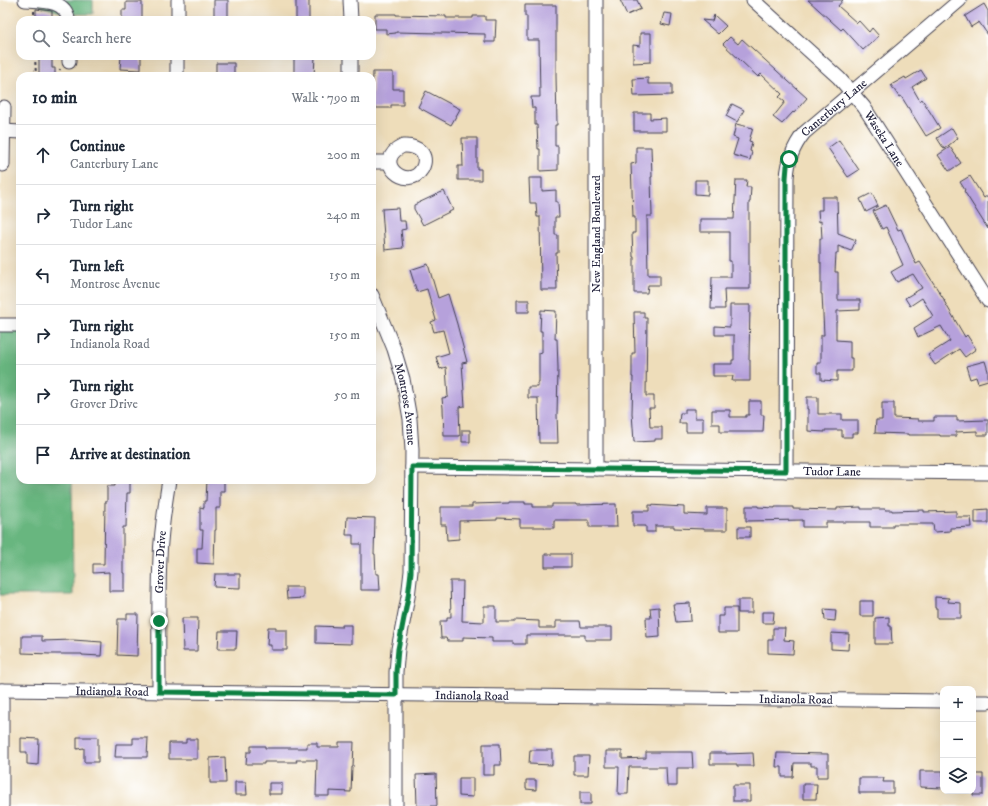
<!DOCTYPE html>
<meta charset="utf-8">
<style>
:root{--surface:#fff;--page:#f6f6f7;--text:#1f2937;--muted:#747a83;--line:#e0e1e3}
body{margin:0;font-family:"IM FELL DW Pica",serif;background:var(--page);color:var(--text)}
.controls{position:absolute;right:12px;bottom:12px;display:grid;overflow:hidden;border-radius:8px;box-shadow:0 4px 16px #0002}
.controls button{width:36px;height:36px;display:grid;place-items:center;padding:0;border:0;border-bottom:1px solid var(--line);background:var(--surface);color:var(--text);font:20px sans-serif}
.stop{position:absolute;width:12px;height:12px;margin:-9px;border:3px solid #0b8043;border-radius:50%;background:#fff}
.stop.end{background:#0b8043;border-color:#fff;box-shadow:0 1px 4px #0008}
.list{margin:0;padding:0;list-style:none}
h2{display:flex;justify-content:space-between;align-items:center;height:52px;margin:0;padding:0 16px;font-size:17px}
h2 small{font-size:13px;font-weight:400;color:var(--muted)}
.list li{display:grid;grid-template-columns:26px 1fr auto;gap:12px;align-items:center;box-sizing:border-box;height:60px;padding:0 16px;border-top:1px solid var(--line)}
.list b{display:block;font-size:15px;white-space:nowrap}
.list p{margin:0;font-size:13px;white-space:nowrap;color:var(--muted)}
.list em{font-size:13px;font-style:normal;color:var(--muted)}
.icon{flex:none;width:22px;height:22px;fill:none;stroke:currentColor;stroke-width:2;stroke-linecap:round;stroke-linejoin:round}
.map{position:relative;flex:none;width:988px;height:806px;overflow:hidden}
.search{position:absolute;background:var(--surface);box-shadow:0 4px 16px #0002;left:16px;top:16px;width:360px;height:44px;display:flex;align-items:center;gap:10px;box-sizing:border-box;padding:0 14px;border-radius:12px;color:var(--muted);font-size:15px}
.panel{position:absolute;background:var(--surface);box-shadow:0 4px 16px #0002;left:16px;top:72px;width:360px;height:412px;border-radius:12px}
.map>svg:first-child{display:block}
.forest{fill:#68b67f;stroke:#456c5d}
.building{fill:#b6a1db}
.lines{fill:none;stroke-linecap:round;stroke-linejoin:round}
.minor-casing{stroke:#413e4e;stroke-width:15}
.path{stroke:#413e4e;stroke-width:2;stroke-dasharray:3 3;stroke-linecap:butt}
.minor{stroke:#fff;stroke-width:13}
.route{stroke:#0b8043;stroke-width:5}
.labels{text-anchor:middle;stroke-width:3;stroke-linejoin:round;paint-order:stroke}
.street-label{font-size:12px;fill:#22223b;stroke:#fff}
</style>
<div class="map">
<svg width="988" height="806" viewBox="0 0 988 806">
<rect width="100%" height="100%" fill="#fff"/>
<filter id="ink" filterUnits="userSpaceOnUse"><feTurbulence type="fractalNoise" baseFrequency=".025" numOctaves="2"/><feDisplacementMap in="SourceGraphic" scale="8" xChannelSelector="R" yChannelSelector="G"/><feConvolveMatrix kernelMatrix="1 2 1 2 8 2 1 2 1" color-interpolation-filters="sRGB"/></filter>
<filter id="wash" filterUnits="userSpaceOnUse"><feTurbulence type="fractalNoise" baseFrequency=".012" numOctaves="4" result="noise"/><feDisplacementMap in="SourceGraphic" scale="16" xChannelSelector="R" yChannelSelector="G"/><feGaussianBlur stdDeviation="0.9" result="paint"/><feColorMatrix in="noise" values="0 0 0 0 0 0 0 0 0 0 0 0 0 0 0 0 0 1.4 0 .05"/><feComposite in="paint" operator="in"/></filter>
<g filter="url(#wash)">
<rect width="100%" height="100%" fill="#eeddba"/>
<!-- forest -->
<path class="forest" d="M20,0H93V14H67Z
M0,325H20V480H72L73,595H0Z"/>
<g id="blocks">
<!-- building -->
<path class="building" d="M214,0H228V20H214Z
M296,0H309V20H296Z
M620,0H637L641,9L627,15Z
M808,0H843L838,6L857,23L859,21L869,32L872,28L879,36L863,50L843,28L841,30Z
M126,2H142V20H122V10H126Z
M984,4L988,11V35L979,22L971,27L965,16Z
M525,5H556V76L557,125H555V146H558V170L540,171V149H538L537,125H535V108H532L531,97H540L539,40H527V16H525Z
M36,9L52,11V20H36Z
M664,13L672,14L670,26L661,24Z
M375,14H396V15L446,16V18H473V16H485V20H496L495,42H485V34L396,32V33L386,34V29H375Z
M714,15L726,26L718,34L702,20L712,21Z
M640,33H651V62L633,63V45L640,46Z
M730,37L738,44L742,39L788,81L807,98L794,113L793,112L782,124L773,117L785,102L779,97L782,94L761,74L758,77L723,44Z
M39,56H52V68H55V76H39Z
M121,56H141V70L120,69Z
M294,56H315L314,76H294Z
M216,63H234V76H216Z
M921,70L926,78L912,87L920,101L922,99L940,128L926,136L901,96L899,97L891,85L905,77L906,79Z
M373,72H393V89H403V105H391V108H372Z
M648,78V84H672V95L634,96L633,79Z
M426,91L460,109L451,125L418,107Z
M732,104L744,110L737,122L726,116Z
M634,113H650V119L666,118V131H634Z
M736,124L753,128L749,141L752,142L750,151L752,152L750,160L733,155L738,139L733,137Z
M952,128L958,138L944,149L937,138Z
M462,138H477V169H481V180H458V166H463Z
M839,140L859,170L848,177L828,148Z
M636,147H651L652,177H651L652,216H647L648,275H660V285H648L647,293H634V257H633L632,233H635V217H633L631,164L636,163Z
M950,147L961,163L949,171L938,155Z
M970,176L984,198L988,195V229L964,191L965,190L960,182Z
M529,178H542V191L556,190V202H558L559,217H555V235H558V253H556L557,290H541L540,217H537L536,203H530Z
M695,180H708V195L695,194Z
M736,180H747L746,187H751L750,202H749V271H750V289H724L725,309H711L712,277H731V261H729V232H700V219H734Z
M444,191L453,210L423,225L414,209V205Z
M872,193L878,206L866,212L860,199Z
M822,197H837L838,233L856,240L851,251L838,246V253H836L835,272H838V300H860V310L837,311V322H836V340L850,341V358H852V371H837V381L821,380V373H817V363H821V335H824L822,294H821V263H820V238L822,239L821,221L819,222L818,210H822Z
M886,205L898,230L901,229L916,264L920,262L945,301H944L965,337L967,335L976,349L965,357L959,349L935,365L928,355L950,341L941,326L918,337L914,328L933,316L922,298L910,306L905,298L922,288L913,274L897,282L891,272L903,265L886,227L882,229L873,211Z
M398,208L399,221H405L406,229L401,230L403,248L385,250L382,209Z
M428,264L438,298L448,294L457,324L467,362L462,363L465,406L459,407L460,436H444L443,408L442,398L448,397L446,367L440,369L436,357L449,353L443,330L434,332L431,322L436,320L427,289L417,292L410,270Z
M517,300H529V312H517Z
M730,305H750L749,360H750V381H732L733,376H713V364H732V360H734V335H715V326L730,327Z
M541,310L556,311L555,339H557L558,368L557,415L558,443H539L538,398H528V387H538V383H539V353L542,352V331H540Z
M634,312H644V318H647L646,396H654V408H649L650,427H662V439H655V441L634,442L632,413L633,377H632V353H635Z
M985,361L988,371V380L978,383L976,377L970,379L966,366Z
M807,397H818V414H842V420H858V433H852V437H842V430H825V432L808,431V409H807Z
M749,401H761V415H764L763,432H720V424H712V410H730V417H746V415H749Z
M882,403H894V418L918,419V421H934V417H957V421L988,420V435H977V431L956,432V436H940V435H908V434L875,433L876,420H882Z
M685,409H695V418H703V432H686V423H679L680,413H685Z
M462,430H470V442H462Z
M115,480H130V493H127L126,527H123V573H124V591H109V572L93,573V564H104L105,502H107V486H115Z
M207,480H224V491H220V508H216V530H215L214,564L197,563V548H202L203,530H200V507L204,508V501H206Z
M509,502H525V504H533V507H552V504H576V505L616,504L617,527H589V520H554V528H545V527H520V519L497,518V520L459,521V539L447,540L446,525H441V507H472V504L509,503Z
M649,505L684,507V514L707,515V508H727V530H704V529L674,528V526H655V532H646V526H633V511H649Z
M746,506H758V507L775,508V507H793V509L837,510V508L861,507V509H885V510H892V511L924,510V512L956,511V517H971L972,527L950,528V531L934,532L933,524H893V527H870V522H826V527H803V520L746,521Z
M988,509V523H975V510Z
M347,517L375,518L374,554H375L376,574H379L380,590H361V544H353V535H346Z
M738,527H750V537H738Z
M545,554H571V567H545Z
M215,574H240V588L214,587Z
M450,581H463L462,621L484,622V606H496V622H515V620L539,621V628H556V621H580L581,627H612V640H585V635H526V644H514V642H492V638L463,637V641H447L446,638H441L440,621H447V617H451Z
M286,587H303V598L287,599Z
M935,597L949,598L948,602L961,603V618H937V608H935Z
M738,600H752V613H738Z
M860,601H873V616H860Z
M690,603L691,621L676,622L673,604Z
M659,607L660,637L647,638L646,618H651L650,608Z
M724,608H737V633H718V616H724Z
M824,609L836,610L835,621L825,620Z
M762,612H774L773,623H762Z
M127,614H138L137,656L117,655L118,619H127Z
M889,617V626H891L892,644H875V618Z
M182,618H198L197,651H183Z
M342,625H351V644L316,643V626L342,627Z
M268,627H276V630H287V650H271V645H267Z
M773,628H785L784,640L794,641L793,654L768,653V640H773Z
M219,631H237L236,649H218Z
M831,633L849,634L848,650L831,649Z
M22,636H42V641L73,640L102,642L101,656L82,655V654H52L22,653Z
M77,737H98V762H84V748L77,749Z
M21,738L39,739L38,765L27,764V752H21Z
M133,738H148L147,757H115L116,744H133Z
M186,739H197V759H169V743H186Z
M339,742H354L353,767H352L351,792L329,791V796H316L317,760H296L297,762H264V764H246L247,752H251V746H265V748H307V743H317V747H339Z
M483,744H500L501,765H494V775H483Z
M530,750H552V765L529,764Z
M606,751H622V759L646,758V752H692L693,768H677V786H667L666,767H629L628,794H618L619,767H606Z
M710,753H726V754L753,753L754,766H737V764H710Z
M777,753L828,754V777H817V766H811V763H794L793,777H782V767H776Z
M574,756H589L588,775H574Z
M225,757L226,783H210V758Z
M920,771H943V788L920,787Z
M436,774L437,806H417L416,775Z
M973,774H983V795H973Z
M459,778H473V797L459,796Z
M859,778H884L883,782H893V793H859Z
M526,780H536V790L526,789Z
M235,782H246L247,795H235Z
M269,783H282V794H269Z
M803,784H817L816,799H803Z
M733,785H750V801H733Z
M580,792H591V804H580Z"/>
</g>
</g>
<g filter="url(#ink)">
<use href="#blocks" fill-opacity="0" stroke="#413e4e" stroke-width="1"/>
<g class="lines">
<!-- minor casing -->
<g class="minor-casing">
<g id="minor">
<path d="M25,0C42,1 67,0 68,20"/>
<path d="M350,0L351,20"/>
<path id="s1" d="M753,0L839,78L864,107L988,301"/>
<path d="M178,20V0"/>
<path d="M69,56V62"/>
<path d="M177,76V56"/>
<path d="M351,76V56"/>
<path d="M3,131L20,132"/>
<path d="M403,146C417,145 430,154 422,169C408,193 370,161 403,146Z"/>
<path d="M372,162H389"/>
<path d="M3,165L4,107"/>
<path id="s2" d="M372,295L394,349L403,379L410,419L412,450L411,571L408,597L398,649L396,672V806"/>
<path d="M0,325H20"/>
<path id="s3" d="M412,467L988,473"/>
<path d="M596,469V0"/>
<path id="s4" d="M786,471L787,178C788,160 793,147 804,133L960,0"/>
<path id="s5" d="M0,690L943,701"/>
<path d="M2,690V806"/>
<path id="s6" d="M159,692C159,647 158,602 160,557C161,531 165,505 169,480"/>
<path d="M973,702H988"/>
</g>
</g>
<!-- path -->
<path class="path" d="M34,11V20
M35,56L36,76
M59,76L60,69"/>
<!-- minor -->
<use href="#minor" class="minor"/>
</g>
</g>
<g class="lines" filter="url(#ink)">
<!-- route -->
<path class="route" d="M159,621V692L396,695V672L398,649L408,597L411,572L412,467L786,471V178L787,166L789,159"/>
</g>
<g class="labels">
<!-- street labels -->
<g class="street-label">
<text dy="4" stroke="none"><textPath href="#s4" startOffset="381">Canterbury Lane</textPath></text>
<text dy="4" stroke="none"><textPath href="#s1" startOffset="192">Waseka Lane</textPath></text>
<text transform="translate(596 234) rotate(-90)" y="4">New England Boulevard</text>
<text dy="4" stroke="none"><textPath href="#s2" startOffset="115">Montrose Avenue</textPath></text>
<text dy="4" stroke="none"><textPath href="#s3" startOffset="420">Tudor Lane</textPath></text>
<text dy="4" stroke="none"><textPath href="#s6" startOffset="130">Grover Drive</textPath></text>
<text dy="4" stroke="none"><textPath href="#s5" startOffset="112">Indianola Road</textPath></text>
<text dy="4" stroke="none"><textPath href="#s5" startOffset="472">Indianola Road</textPath></text>
<text dy="4" stroke="none"><textPath href="#s5" startOffset="796">Indianola Road</textPath></text>
</g>
</g>
</svg>
<div class="controls">
<button>+</button>
<button>−</button>
<button><svg class="icon" aria-label="layers" viewBox="0 0 24 24"><path d="M12 4l9 5-9 5-9-5zM3 14l9 5 9-5"/></svg></button>
</div>
<div class="stop" style="left:789px;top:159px"></div>
<div class="stop end" style="left:159px;top:621px"></div>
<div class="search"><svg class="icon" aria-label="search" viewBox="0 0 24 24"><circle cx="10" cy="10" r="6"/><path d="M15 15l6 6"/></svg>Search here</div>
<section class="panel">
<h2>10 min<small>Walk · 790 m</small></h2>
<ul class="list">
<li><svg class="icon" aria-label="ahead" viewBox="0 0 24 24"><path d="M12 20V5M6 11l6-6 6 6"/></svg><div><b>Continue</b><p>Canterbury Lane</p></div><em>200 m</em></li>
<li><svg class="icon" aria-label="right" viewBox="0 0 24 24"><path d="M7 20v-9h11M14 6l5 5-5 5"/></svg><div><b>Turn right</b><p>Tudor Lane</p></div><em>240 m</em></li>
<li><svg class="icon" aria-label="left" viewBox="0 0 24 24"><path d="M17 20v-9H6M10 6l-5 5 5 5"/></svg><div><b>Turn left</b><p>Montrose Avenue</p></div><em>150 m</em></li>
<li><svg class="icon" aria-label="right" viewBox="0 0 24 24"><path d="M7 20v-9h11M14 6l5 5-5 5"/></svg><div><b>Turn right</b><p>Indianola Road</p></div><em>150 m</em></li>
<li><svg class="icon" aria-label="right" viewBox="0 0 24 24"><path d="M7 20v-9h11M14 6l5 5-5 5"/></svg><div><b>Turn right</b><p>Grover Drive</p></div><em>50 m</em></li>
<li><svg class="icon" aria-label="arrive" viewBox="0 0 24 24"><path d="M6 21V4h12l-3 4 3 4H6"/></svg><div><b>Arrive at destination</b></div></li>
</ul>
</section>
</div>
